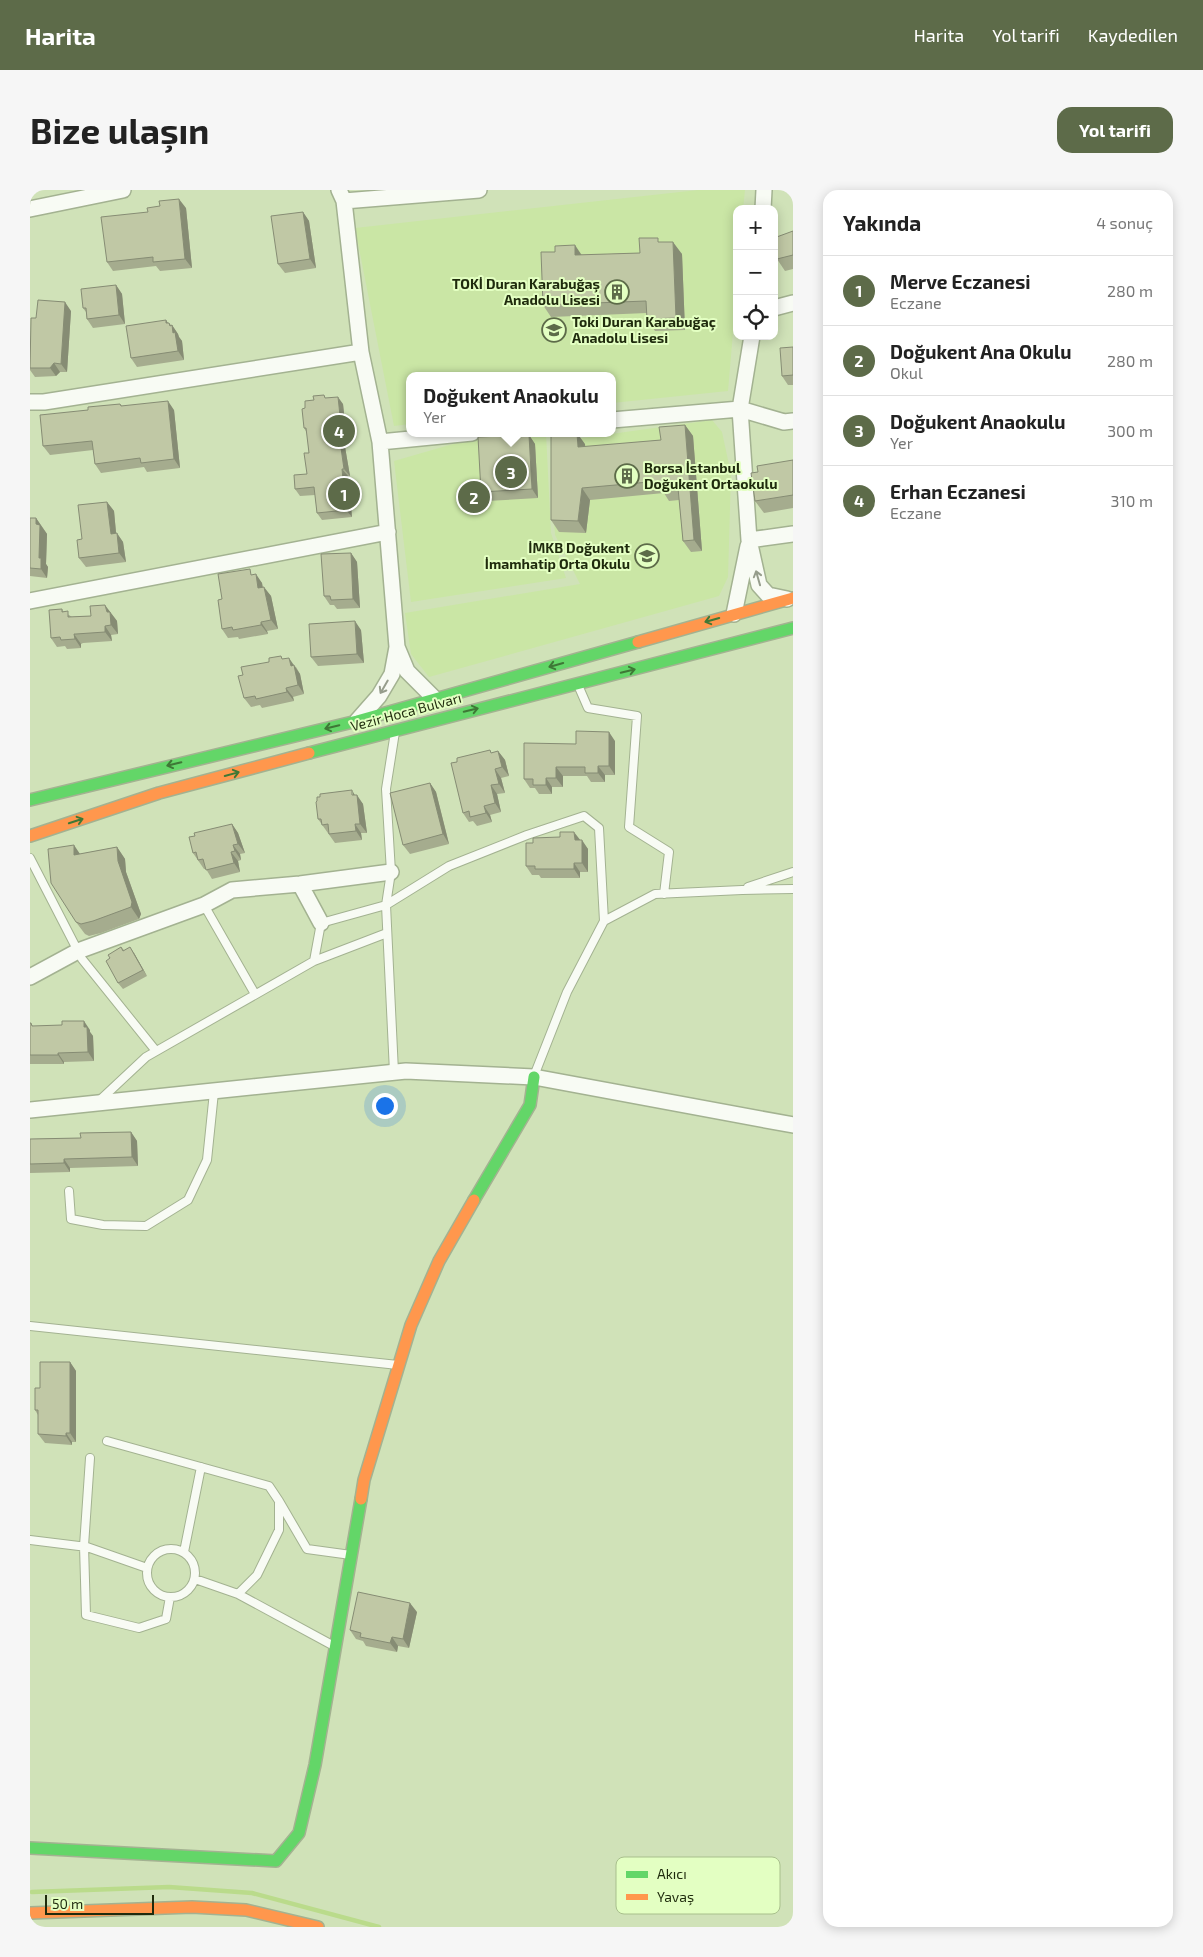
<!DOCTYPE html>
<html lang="tr">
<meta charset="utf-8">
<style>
:root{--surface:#fff;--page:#f6f6f6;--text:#222;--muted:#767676;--line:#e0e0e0;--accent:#5d6b49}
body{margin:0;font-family:"Exo 2",sans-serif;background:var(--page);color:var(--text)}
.controls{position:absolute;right:15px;top:15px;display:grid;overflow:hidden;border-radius:10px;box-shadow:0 2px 12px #0003}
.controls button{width:45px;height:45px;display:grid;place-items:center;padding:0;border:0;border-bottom:1px solid var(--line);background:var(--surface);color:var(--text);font:25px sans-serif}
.scale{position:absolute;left:15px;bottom:12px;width:109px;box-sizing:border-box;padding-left:5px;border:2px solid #1f2b0d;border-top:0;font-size:14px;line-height:18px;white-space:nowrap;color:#1f2b0d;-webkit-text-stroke:4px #e3ffc2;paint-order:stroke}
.you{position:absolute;left:354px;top:915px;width:18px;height:18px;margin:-12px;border:4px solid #fff;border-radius:50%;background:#1a73e8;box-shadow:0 0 0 8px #1a73e833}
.badge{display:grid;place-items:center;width:32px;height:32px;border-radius:50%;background:var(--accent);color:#fff;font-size:16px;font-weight:700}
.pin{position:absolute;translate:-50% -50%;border:2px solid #fff;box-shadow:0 1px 5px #0006}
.popup{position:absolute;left:376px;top:182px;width:210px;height:65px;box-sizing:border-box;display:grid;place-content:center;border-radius:10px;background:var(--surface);filter:drop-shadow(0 1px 4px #0005);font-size:16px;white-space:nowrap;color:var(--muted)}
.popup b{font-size:19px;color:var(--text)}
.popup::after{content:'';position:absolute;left:50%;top:100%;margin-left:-10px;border:10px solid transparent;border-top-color:var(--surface)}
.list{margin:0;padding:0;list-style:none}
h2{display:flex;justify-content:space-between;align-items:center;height:65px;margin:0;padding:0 20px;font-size:21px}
h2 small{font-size:16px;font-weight:400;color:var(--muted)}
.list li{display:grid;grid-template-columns:32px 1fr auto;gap:15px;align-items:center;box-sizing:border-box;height:70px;padding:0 20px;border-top:1px solid var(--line)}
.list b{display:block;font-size:19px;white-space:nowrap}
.list p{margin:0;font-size:16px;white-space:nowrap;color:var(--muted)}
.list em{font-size:16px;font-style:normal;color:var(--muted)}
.icon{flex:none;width:28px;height:28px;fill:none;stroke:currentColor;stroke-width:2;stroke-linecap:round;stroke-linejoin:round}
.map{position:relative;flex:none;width:763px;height:1737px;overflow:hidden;border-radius:15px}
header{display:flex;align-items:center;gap:30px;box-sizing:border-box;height:70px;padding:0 25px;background:var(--accent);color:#fff}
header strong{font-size:24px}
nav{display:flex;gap:28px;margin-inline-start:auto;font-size:18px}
.intro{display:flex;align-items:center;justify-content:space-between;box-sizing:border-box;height:120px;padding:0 30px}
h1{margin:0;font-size:35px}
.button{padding:12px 22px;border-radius:15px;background:var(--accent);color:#fff;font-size:18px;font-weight:700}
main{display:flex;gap:30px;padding:0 30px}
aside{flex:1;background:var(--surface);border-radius:15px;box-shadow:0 2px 12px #0003}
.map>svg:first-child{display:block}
.built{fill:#cae6a5}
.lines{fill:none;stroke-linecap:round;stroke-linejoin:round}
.stream{stroke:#badb8b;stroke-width:4.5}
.lane-casing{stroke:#a3b291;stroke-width:10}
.street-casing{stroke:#a3b291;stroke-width:18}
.fast-casing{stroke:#a3b291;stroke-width:14}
.slow-casing{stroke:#a3b291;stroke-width:14}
.lane{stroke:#f8fbf4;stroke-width:8}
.street{stroke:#f8fbf4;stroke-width:15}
.fast{stroke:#63d668;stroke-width:11}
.slow{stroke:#ff974d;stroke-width:11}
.wall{fill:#a5ac8e}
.shaded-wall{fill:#868c74}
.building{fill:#c0c8a5;stroke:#868c74}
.oneway{stroke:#969d8c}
.oneway2{stroke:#3e7836}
.labels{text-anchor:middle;stroke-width:4;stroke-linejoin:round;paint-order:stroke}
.poi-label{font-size:14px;font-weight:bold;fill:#1f2b0d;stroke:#e3ffc2;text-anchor:end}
.street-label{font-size:14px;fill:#1f2b0d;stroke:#e3ffc2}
.key{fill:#e3ffc2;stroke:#a8bf8c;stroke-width:1}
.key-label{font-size:14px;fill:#1f2b0d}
</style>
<header>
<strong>Harita</strong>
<nav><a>Harita</a><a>Yol tarifi</a><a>Kaydedilen</a></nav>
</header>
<div class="intro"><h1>Bize ulaşın</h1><a class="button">Yol tarifi</a></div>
<main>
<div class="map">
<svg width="763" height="1737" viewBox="0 0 763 1737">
<rect width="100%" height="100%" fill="#d0e2b8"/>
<!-- built -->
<path class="built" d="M668,0H715L713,19H707V95L698,201L582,213V186H380V234L364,236L325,38Z
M682,230L692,242L701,284L698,387L689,406L399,487L381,464L375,423L550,394L525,345L521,284L523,252Z
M461,243H516L521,343L536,388L381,412L364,271Z"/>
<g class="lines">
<!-- stream -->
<path class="stream" d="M2,1702L139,1697L222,1703L349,1737"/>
<!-- lane casing -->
<g class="lane-casing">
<path id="lane" d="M548,495L558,518L607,526L599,637L639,662L634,704
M0,668L52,769L126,861
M718,697L763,682
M174,715L225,804
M284,771L357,743
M364,882L356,715L361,682L356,599L365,542
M504,886L537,802L574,731L625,704L712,700L763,699
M69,911L116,867L284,771L291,733L356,715L419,676L497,645L554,626L569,638L574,731
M39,1001L41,1029L73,1035L116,1036L158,1010L177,970L184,902
M0,1136L368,1175
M77,1251L239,1296L249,1311L277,1359L321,1365
M60,1268L54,1356L56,1425L109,1438L136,1429L140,1407
M0,1350L57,1357L117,1378
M117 1383a24 24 0 1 1 48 0a24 24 0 1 1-48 0Z
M154,1362L171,1277
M165,1389L208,1404L304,1456
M208,1404L227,1385L249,1340V1313"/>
</g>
<!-- street casing -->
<g class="street-casing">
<path id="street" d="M309,0L314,11L331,162L350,252L367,457L362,484L349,506L327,531
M314,11L449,0
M0,19L93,0
M733,19L734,0
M744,118L763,113
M722,146L710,219L719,350L729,395L738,405L757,409
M0,212H14L331,162
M582,230L710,219L754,232L763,231
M350,252L442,243
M719,350L763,344
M0,411L358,342
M704,424L718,356
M367,457L377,481L405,509
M270,694L291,733
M0,787L48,761L174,715L202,700L270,694L361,682
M0,920L376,881L504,887L763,935"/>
</g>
<!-- fast casing -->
<g class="fast-casing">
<path id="fast" d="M279,563L763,438
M0,610L327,531L608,452
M444,1010L500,915L504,887
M0,1658L246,1671L269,1643L285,1575L331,1309"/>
</g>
<!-- slow casing -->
<g class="slow-casing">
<path id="slow" d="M608,452L763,408
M0,646L129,603L279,563
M331,1309L334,1290L381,1135L409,1071L444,1010
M0,1723L162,1717L216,1720L288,1737"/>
</g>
<!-- lane -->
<use href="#lane" class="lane"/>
<!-- street -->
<use href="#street" class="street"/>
<!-- fast -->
<use href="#fast" class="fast"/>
<!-- slow -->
<use href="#slow" class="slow"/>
</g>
<!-- wall -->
<path class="wall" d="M156,18L162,78L130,81L126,76L83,81L77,72Z
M273,22L279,31L286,78L255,83L248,74Z
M763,41V79L755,81L747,69Z
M631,52L652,64L655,140L625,141L617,129V123L521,127L513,115L525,62L552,65L610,63Z
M86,95L92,104L95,134L63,138L57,129L56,122L53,118Z
M41,121L37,182H30L26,186L5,187L0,180V152L6,128Z
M136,130L138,133L141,135H142L148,144L149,147L152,151L154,170L107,177L101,168Z
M763,157V195H758L752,186Z
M297,208L313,214L317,251H314L320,286H318L322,327L292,330L287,323L285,305L270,306L265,299L277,284L279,263L277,243L274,238L275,218Z
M90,214L92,216L144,220L150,278L117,282L114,277L71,283L65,274L63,260L20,265L13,256L58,220Z
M655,235L663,246L672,361L661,362L653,351L649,310L639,311L634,303L560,310L556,343L529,342L521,330L555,254V257L631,250Z
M499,245L505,254L508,308L457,311L451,302Z
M763,270V318L734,323L725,311L728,282Z
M77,312L84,321L86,343L93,352L96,372L56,377L49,368L52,349Z
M0,328H6L17,344L16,374L18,377L17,388L0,386Z
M321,363L327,372L330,418L307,419L304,415H300L294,406Z
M224,385L232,393L233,398L241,406L248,439L237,441L238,444L209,449L208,447L198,448L192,439V409Z
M32,419L33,421L42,427L61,426L80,422L87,431L88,444L81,445L82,451L53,453L51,454V458L37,459L35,456L27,457L21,448Z
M331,440L334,473L288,476L281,467Z
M253,469L266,477L270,484L274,504L263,507L264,511L232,518L230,515L221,517L214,508L213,485Z
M585,551V585H575V592H561L557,586H533V597H522V604H509L505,598H500L494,589L546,554Z
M468,561L475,570L479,586L471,588L475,603L467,604L471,622L460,625L462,632L447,636L443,631L439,632L433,623L462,563Z
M400,593L406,602L419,654L380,664L373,655Z
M325,605L333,614L337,643H331L332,650L305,653L288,629Z
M202,634L208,643L215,663L210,664L211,670L208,671L210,682L182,689L176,679H174L163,663L165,646Z
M550,650L558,659V682H550V688H511L509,685H502L496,676Z
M87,657L95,669L96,682L111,724L109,729L71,743L59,746L55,744L46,732L50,664Z
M91,757L94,760L104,763L117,786L93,799L88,793L80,768Z
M0,833L3,836L60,840V842L63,846L64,871L34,872V874H0Z
M101,942L107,951L108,976L40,978V982L0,983V949L51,948Z
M40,1172L46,1181V1252H42V1255L15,1253L8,1244V1225L5,1220L10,1198Z
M387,1422L379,1458L368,1456L367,1462L336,1456L333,1451L326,1449L320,1440Z"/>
<!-- shaded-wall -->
<path class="shaded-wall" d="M149,9L156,18L162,78L155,69Z
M273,22L279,31L286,78L280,69Z
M643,52L652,64L655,140L646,128Z
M545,55L553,67L545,65Z
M86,95L92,104L95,134L89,125Z
M35,112L41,121L37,182L31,174Z
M136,130L139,135V133L142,137V135L148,144L149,147L152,151L154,170L148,161L136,133Z
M24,173L30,182L26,186L20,178Z
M308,207L313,214L317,251L312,244Z
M138,211L144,220L150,278L144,269Z
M655,235L663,246L672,361L664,350Z
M547,243L555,254L556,269L548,257Z
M309,244L314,251L320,286L314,279Z
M499,245L505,254L508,308L502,299Z
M312,279L318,286L322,327L316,320Z
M552,298L560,310L556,343L548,331Z
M77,312L84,321L87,353L81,344Z
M6,328L17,344L16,374L18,377L17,388L11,379L9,368L6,334Z
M87,343L93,352L96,372L89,363Z
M321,363L327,372L330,418L323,409Z
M226,384L232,393L234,407L228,398Z
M234,397L241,406L248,439L241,430Z
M75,415L87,431L88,444L81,435Z
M325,431L331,440L334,473L327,464Z
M231,432L237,441L238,444L231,435Z
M75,436L81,445L82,451L75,442Z
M44,444L51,454V458L45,449Z
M259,468L270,484L274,504L268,495L261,476Z
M256,498L263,507L264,511L257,502Z
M579,542L585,551V585L579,576Z
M468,561L475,570L479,586L472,577Z
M568,576L575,585V592L568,583Z
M526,577L533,586V597L526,588Z
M465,579L471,588L475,603L469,594Z
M516,588L522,597V604L516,595Z
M400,593L406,602L419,654L413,644Z
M461,595L467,604L471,622L465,613Z
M322,600L327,609V605L333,614L337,643L330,634Z
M454,616L460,625L462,632L456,623Z
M202,634L208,643L215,663L208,654Z
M325,634L331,643L332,650L326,641Z
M544,642L551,651L545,650Z
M552,650L558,659V682L552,673Z
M44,655L52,667L44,665Z
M203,655L210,664L211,670L205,661Z
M87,657L95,669L96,682L111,724L109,729L101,717L88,671Z
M201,662L208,671L210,682L204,673Z
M544,673L550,682V688L544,679Z
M100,757L104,763L117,786L113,780Z
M54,831L60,840V842L63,846L64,871L58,862L54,837Z
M28,863L34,872V874L28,865Z
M101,942L107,951L108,976L102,967Z
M34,969L40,978V982L34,973Z
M40,1172L46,1181V1252L40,1243Z
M36,1243L42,1252V1255L36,1246Z
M380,1413L387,1422L379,1458L373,1449Z
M362,1447L368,1456L367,1462L360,1453Z"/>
<!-- building -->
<path class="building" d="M149,9L155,69L123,72V67L77,72L71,27L118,22L117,18L130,16L129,11Z
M273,22L280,69L248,74L241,26Z
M763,41V65L747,69L744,59V48Z
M609,48H628V52H643L646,128L617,129L616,111L513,115L511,62H525V56L545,55V65L610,63Z
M86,95L89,125L57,129L56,118H53L51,99Z
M8,110L35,112L31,174L24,173L20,178H0L1,128H6Z
M136,130V133H139L140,136L142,135L143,143L145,142L148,161L101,168L96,136Z
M763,157V185L752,186L750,158Z
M294,205L295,208L308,207L312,244H309L314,279H312L316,320L287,323L284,297L265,299L264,285L277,284L274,263H279L276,238H274L272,219L275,218V211L284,210L283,206Z
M138,211L144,269L111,273L110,268L65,274L62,251L13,256L10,225L58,220V217L90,214L91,216Z
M655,235L664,350L653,351L648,298L631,299L630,291L552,298L548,331L521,330V245L547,243L548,257L631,250L629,237Z
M499,245L502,299L451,302L448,247Z
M763,270V305L725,311L721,283L728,282L727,276Z
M77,312L81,344L87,343L89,363L49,368L47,350L52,349L48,315Z
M0,328H6V334L10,335L9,368H11V379L0,378Z
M321,363L323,409L301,410L300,406H294L291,364Z
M220,379L221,385L226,384L228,398L234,397L241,430L231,432V435L203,440L202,437L192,439L188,410L192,409L188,384Z
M75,415L77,422H80L81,435L75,436V442L46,444H44L45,449L31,450L30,447L21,448L19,420L32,419V422L38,421V427L61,426L60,416Z
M325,431L327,464L281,467L279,434Z
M251,466L252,469L259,468L261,476L264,475L268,495L256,498L257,502L226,509L225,506L214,508L208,486L213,485L211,477L239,472V468Z
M546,541L579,542V576H568V583H555V577H526V588H516V595H503V589H494V553L546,554Z
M460,560L461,563L468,561L472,577L465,579L469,594L461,595L465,613L454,616L456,623L440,627L439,621L433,623L421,573L427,572V568Z
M400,593L413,644L373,655L360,603Z
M322,600V605H327L330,634H325L326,641L299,644L298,634L292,635L291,629H288L286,612L287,611V607H290V604Z
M202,634L208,654L203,655L205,661L201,662L204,673L176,680L173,669L168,670L166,662L163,663L159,647L165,646L164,643Z
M530,642H544L545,650H552V673H544V679H505V676H496V653H503V648L530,647Z
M44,655V665L87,657L88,671L102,712L101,717L63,731L51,734L46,732L21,693L18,659Z
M91,757L93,761L100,757L113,780L88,793L76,771L80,768L78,765Z
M32,831H54V837H57L58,862L28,863V865H0V833H1L2,836L32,835Z
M101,942L102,967L34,969V973L0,974V949L51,948L50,943Z
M10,1172H40V1243H36V1246L8,1244V1220H5V1198H10Z
M328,1402L380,1413L373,1449L362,1447L360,1453L330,1447L331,1443L320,1440Z"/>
<!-- one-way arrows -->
<defs><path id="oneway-shaft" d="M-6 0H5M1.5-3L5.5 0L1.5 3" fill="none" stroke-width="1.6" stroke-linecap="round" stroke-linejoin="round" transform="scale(1.25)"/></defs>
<g class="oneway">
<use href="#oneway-shaft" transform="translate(728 388) rotate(-106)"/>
<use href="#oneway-shaft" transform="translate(354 497) rotate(120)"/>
</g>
<g class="oneway2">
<use href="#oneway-shaft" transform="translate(682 430) rotate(164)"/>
<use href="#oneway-shaft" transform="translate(526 475) rotate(164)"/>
<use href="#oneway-shaft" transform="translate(598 481) rotate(-14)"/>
<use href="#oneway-shaft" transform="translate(441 520) rotate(-14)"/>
<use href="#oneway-shaft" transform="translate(302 537) rotate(167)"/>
<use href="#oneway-shaft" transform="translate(144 574) rotate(167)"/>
<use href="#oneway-shaft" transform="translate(202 584) rotate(-15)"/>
<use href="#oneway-shaft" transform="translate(46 631) rotate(-18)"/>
</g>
<!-- icons -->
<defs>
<g id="building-ring" transform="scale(1.25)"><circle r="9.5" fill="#e3ffc2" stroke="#5d6b49" stroke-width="1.5"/><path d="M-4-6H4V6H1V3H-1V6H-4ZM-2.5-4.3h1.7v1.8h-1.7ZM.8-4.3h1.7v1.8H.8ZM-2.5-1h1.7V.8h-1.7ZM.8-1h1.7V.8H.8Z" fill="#5d6b49"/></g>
<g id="school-ring" transform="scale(1.25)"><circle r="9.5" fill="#e3ffc2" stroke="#5d6b49" stroke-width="1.5"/><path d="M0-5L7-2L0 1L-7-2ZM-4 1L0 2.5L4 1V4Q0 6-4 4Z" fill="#5d6b49"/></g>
</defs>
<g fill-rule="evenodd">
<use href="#building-ring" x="587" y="102"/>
<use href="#school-ring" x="524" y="140"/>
<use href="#building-ring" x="597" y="286"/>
<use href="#school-ring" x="617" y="366"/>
</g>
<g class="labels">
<!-- poi labels -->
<g class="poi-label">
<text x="570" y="99">TOKİ Duran Karabuğaş<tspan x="570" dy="16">Anadolu Lisesi</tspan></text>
<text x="542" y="137" text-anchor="start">Toki Duran Karabuğaç<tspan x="542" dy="16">Anadolu Lisesi</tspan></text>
<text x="614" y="283" text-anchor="start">Borsa İstanbul<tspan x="614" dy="16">Doğukent Ortaokulu</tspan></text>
<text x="600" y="363">İMKB Doğukent<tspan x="600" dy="16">İmamhatip Orta Okulu</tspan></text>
</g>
<!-- street labels -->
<g class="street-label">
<text transform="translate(376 522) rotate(-15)" y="5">Vezir Hoca Bulvarı</text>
</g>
</g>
<!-- legend -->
<rect x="586" y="1667" width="164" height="57" rx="8" class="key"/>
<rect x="596" y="1681" width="22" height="7" fill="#63d668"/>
<rect x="596" y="1704" width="22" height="6" fill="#ff974d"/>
<g class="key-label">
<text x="627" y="1689">Akıcı</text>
<text x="627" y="1712">Yavaş</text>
</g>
</svg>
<div class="controls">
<button>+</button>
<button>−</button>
<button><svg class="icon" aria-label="locate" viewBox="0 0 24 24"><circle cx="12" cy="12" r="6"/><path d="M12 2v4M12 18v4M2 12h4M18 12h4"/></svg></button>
</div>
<div class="scale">50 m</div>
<div class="you"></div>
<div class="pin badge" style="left:314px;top:304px">1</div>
<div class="pin badge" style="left:444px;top:307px">2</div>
<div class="pin badge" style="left:481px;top:282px">3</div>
<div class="popup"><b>Doğukent Anaokulu</b>Yer</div>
<div class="pin badge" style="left:309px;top:241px">4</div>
</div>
<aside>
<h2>Yakında<small>4 sonuç</small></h2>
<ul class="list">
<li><span class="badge">1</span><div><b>Merve Eczanesi</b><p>Eczane</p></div><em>280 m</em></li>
<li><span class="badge">2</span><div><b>Doğukent Ana Okulu</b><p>Okul</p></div><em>280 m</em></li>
<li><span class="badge">3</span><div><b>Doğukent Anaokulu</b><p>Yer</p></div><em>300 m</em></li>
<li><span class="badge">4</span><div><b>Erhan Eczanesi</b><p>Eczane</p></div><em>310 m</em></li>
</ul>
</aside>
</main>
